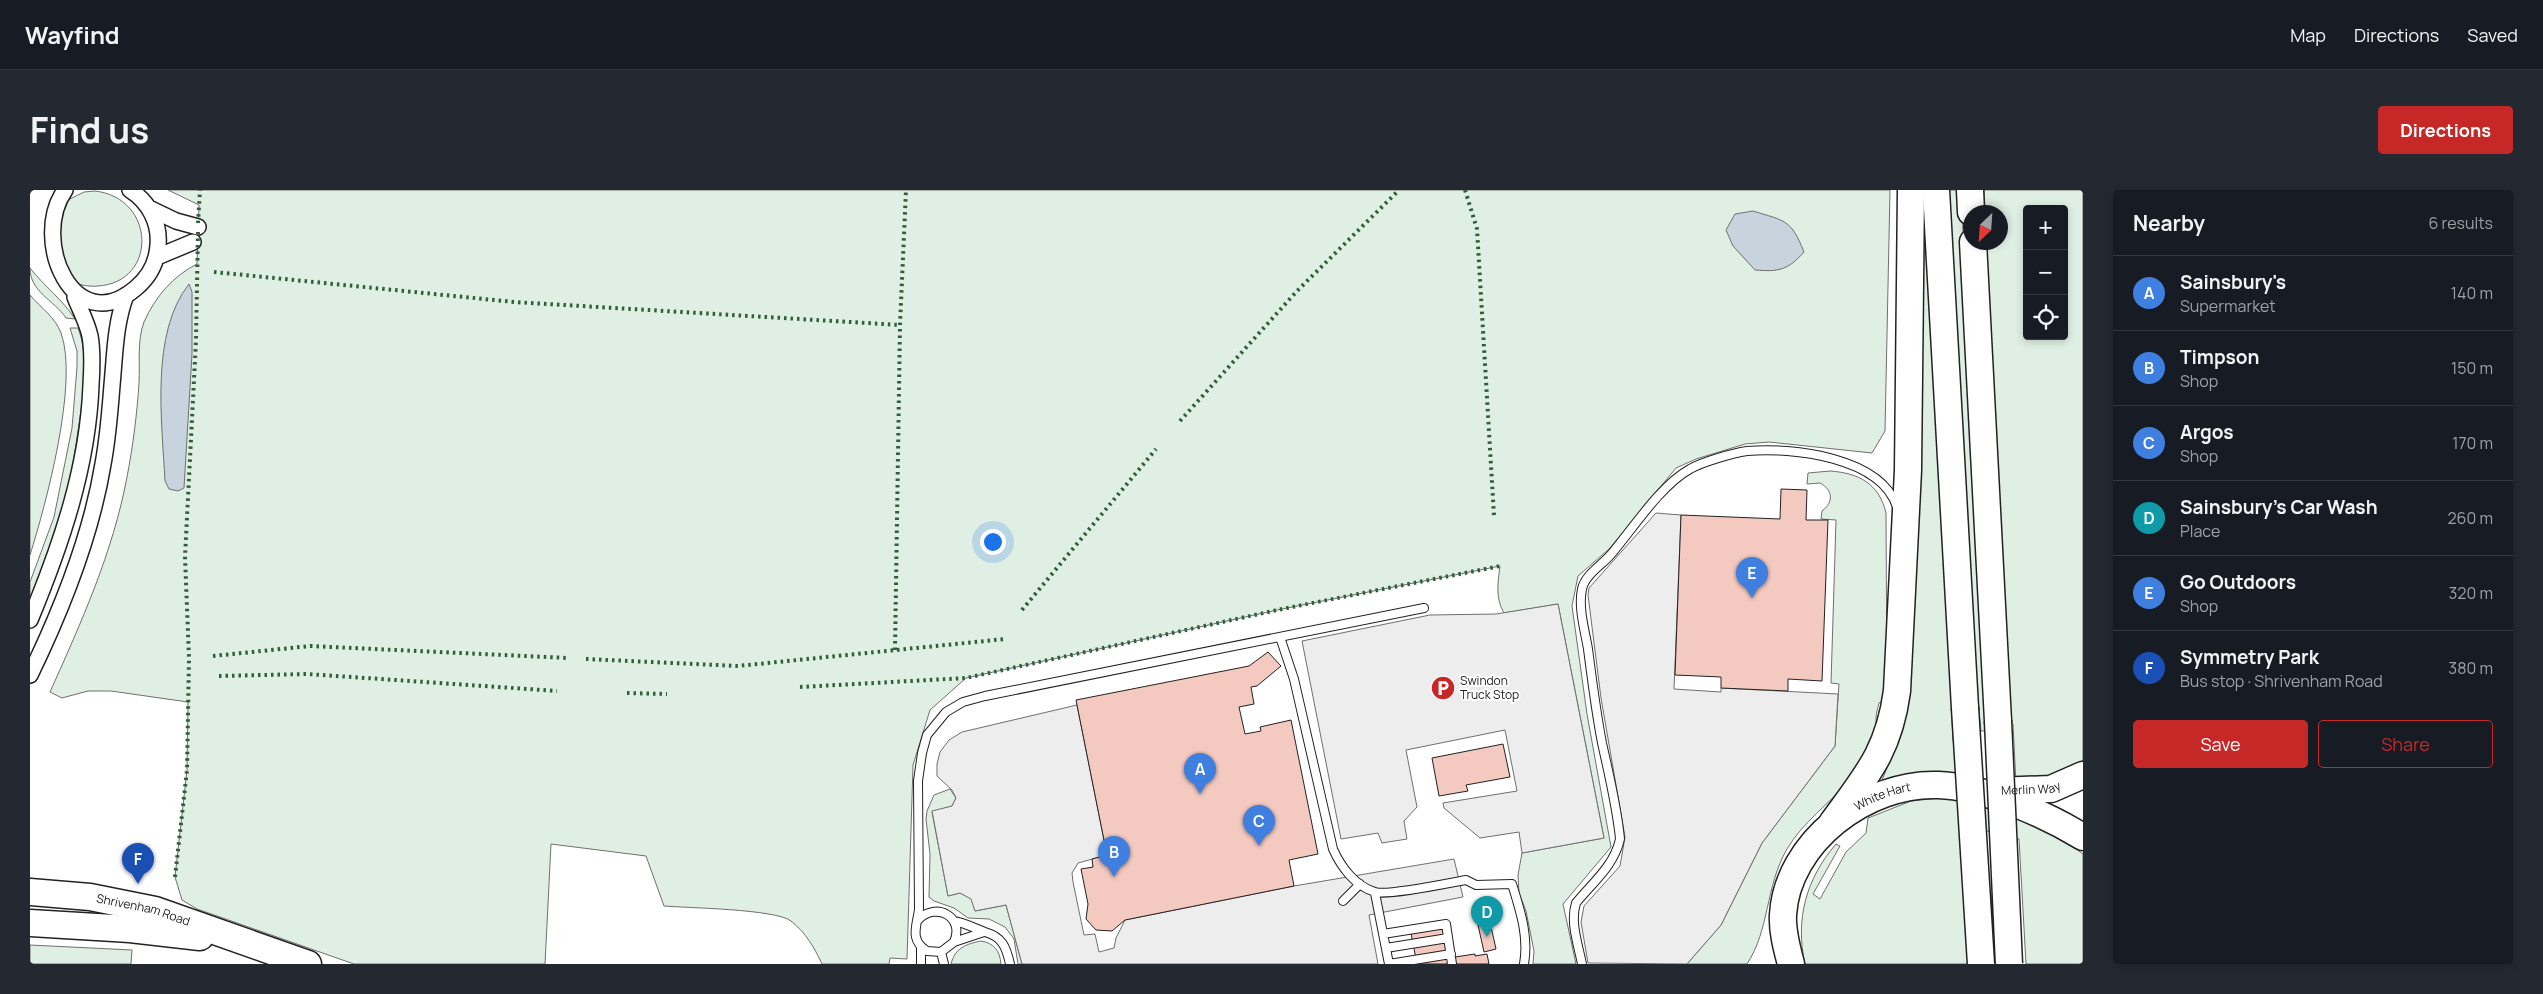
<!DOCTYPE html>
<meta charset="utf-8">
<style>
:root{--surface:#171b24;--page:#242831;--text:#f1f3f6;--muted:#9ea1a6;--line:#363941;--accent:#c62828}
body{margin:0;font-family:Manrope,sans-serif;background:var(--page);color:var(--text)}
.controls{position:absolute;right:15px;top:15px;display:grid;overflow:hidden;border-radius:5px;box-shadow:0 2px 8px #0003}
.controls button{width:45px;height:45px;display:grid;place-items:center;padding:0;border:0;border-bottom:1px solid var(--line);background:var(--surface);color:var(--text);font:25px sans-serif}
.compass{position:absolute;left:1933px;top:15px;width:45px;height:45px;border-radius:50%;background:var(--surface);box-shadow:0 2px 8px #0003;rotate:205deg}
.you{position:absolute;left:962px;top:351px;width:18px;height:18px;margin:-12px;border:4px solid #fff;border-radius:50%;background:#1a73e8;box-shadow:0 0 0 8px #1a73e833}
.badge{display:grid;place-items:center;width:32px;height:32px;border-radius:50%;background:var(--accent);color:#fff;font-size:16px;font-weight:700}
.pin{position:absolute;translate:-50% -41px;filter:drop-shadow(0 1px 2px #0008)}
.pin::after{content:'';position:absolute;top:26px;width:18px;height:15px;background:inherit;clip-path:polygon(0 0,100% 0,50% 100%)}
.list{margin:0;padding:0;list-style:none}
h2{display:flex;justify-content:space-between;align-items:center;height:65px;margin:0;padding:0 20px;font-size:21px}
h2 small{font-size:16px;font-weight:400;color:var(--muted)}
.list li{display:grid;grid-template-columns:32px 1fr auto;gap:15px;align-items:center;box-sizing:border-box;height:75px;padding:0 20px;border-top:1px solid var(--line)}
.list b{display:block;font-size:19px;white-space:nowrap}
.list p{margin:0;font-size:16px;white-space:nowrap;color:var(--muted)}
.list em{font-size:16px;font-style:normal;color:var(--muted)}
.actions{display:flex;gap:10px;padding:15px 20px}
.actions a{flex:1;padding:11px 0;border:1px solid var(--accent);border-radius:5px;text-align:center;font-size:18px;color:var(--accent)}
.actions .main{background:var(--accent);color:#fff}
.icon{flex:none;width:28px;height:28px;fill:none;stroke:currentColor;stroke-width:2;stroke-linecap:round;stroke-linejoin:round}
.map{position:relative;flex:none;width:2053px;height:774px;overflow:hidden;border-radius:5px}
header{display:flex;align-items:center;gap:30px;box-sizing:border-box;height:70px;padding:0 25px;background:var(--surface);border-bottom:1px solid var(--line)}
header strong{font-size:24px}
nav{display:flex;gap:28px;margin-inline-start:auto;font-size:18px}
.intro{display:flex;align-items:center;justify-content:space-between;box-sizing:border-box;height:120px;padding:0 30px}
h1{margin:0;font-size:35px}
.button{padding:12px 22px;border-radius:5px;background:var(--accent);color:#fff;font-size:18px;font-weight:700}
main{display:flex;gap:30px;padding:0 30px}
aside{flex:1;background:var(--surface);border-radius:5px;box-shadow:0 2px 8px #0003}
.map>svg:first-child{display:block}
.green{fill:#e0efe3;stroke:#6f6f6f;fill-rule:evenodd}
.parking{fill:#ededed;stroke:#6f6f6f}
.water{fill:#c7d3dd;stroke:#6f6f6f}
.building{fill:#f3c9c0;stroke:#222}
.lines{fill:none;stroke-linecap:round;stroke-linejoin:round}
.lane-casing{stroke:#222;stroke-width:10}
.street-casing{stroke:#222;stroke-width:18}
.highway-casing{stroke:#222;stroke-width:29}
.lane{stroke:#fff;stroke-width:8}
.street{stroke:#fff;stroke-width:15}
.highway{stroke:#fff;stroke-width:26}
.highway-bridge-casing{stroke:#222;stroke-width:29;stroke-linecap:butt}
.highway-bridge{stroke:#fff;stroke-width:26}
.hedge{stroke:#2f5e38;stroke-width:4;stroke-dasharray:2.5 4;stroke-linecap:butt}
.labels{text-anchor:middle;stroke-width:4;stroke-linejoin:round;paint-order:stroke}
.poi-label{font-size:12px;fill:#222;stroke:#fff;text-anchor:start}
.street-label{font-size:12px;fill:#222;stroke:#fff}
</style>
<header>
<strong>Wayfind</strong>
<nav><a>Map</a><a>Directions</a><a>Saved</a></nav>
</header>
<div class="intro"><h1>Find us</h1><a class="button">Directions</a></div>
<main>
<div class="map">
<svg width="2053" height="774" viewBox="0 0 2053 774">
<rect width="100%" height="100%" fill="#fff"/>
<!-- green -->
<path class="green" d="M138,0H1860L1855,241L1842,263L1739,252L1715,254L1666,269L1646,278L1579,359L1548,386L1542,416L1557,524L1581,657L1533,714L1546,774H1503L1504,761L1496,721L1489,703L1488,685L1492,663L1574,648L1528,414L1474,423C1465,408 1468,392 1470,376L1252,419L936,488L900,520L883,575L877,769L860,768L859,774H792C784,757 776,743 761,731C745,719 658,718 634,716L616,666L521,654L515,774H324L167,719L152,710L145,687L157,580L158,512L81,501H58L32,508L20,502C51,433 83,362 97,287C103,256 107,224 109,193C110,174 107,150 114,132C125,107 143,86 167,74L169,15Z
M1917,0H1931L1958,541H1951L1945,478Z
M1954,0H2053V570L2034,583L1986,593L1983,534H1979L1956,53L1970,52V22H1955ZM1997,19H2034V146H1997Z
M65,1C126,8 128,92 68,96C60,97 48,95 41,91C34,85 27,74 21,67L36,11L54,2Z
M1895,5L1901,59L1923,551L1926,552L1927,585L1894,583L1853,591L1852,590L1866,556Z
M0,78C14,96 33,110 45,129L36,128C24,110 0,102 0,78Z
M0,105C11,118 25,127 31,143C49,192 16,314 0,365Z
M40,138H48C58,164 54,193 51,221C45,262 39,304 26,344C19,367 9,389 0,412V392L24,327L42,238L47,177V161Z
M1800,281C1828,283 1849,293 1856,323L1857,508L1849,513C1846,525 1844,531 1849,542C1840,557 1831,577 1819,591C1799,614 1773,632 1757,659C1735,697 1740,739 1717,774H1657L1691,735L1732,653L1805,556L1809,494L1801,493L1806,330L1791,329L1792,321C1804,312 1803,300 1790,293L1777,294L1778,283Z
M920,599L926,608L922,616L902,622L918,706L930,703L942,709L945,721L976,715L992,774H988L984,749L975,737L959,729L938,728L924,718L904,711L899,707L900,664L896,629L897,621L904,605Z
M1910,608C1960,612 2013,634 2053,664V774H1996L1989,649L1933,635L1940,774H1775C1765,729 1776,689 1806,654L1810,656L1783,704L1790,709L1816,662L1836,643L1838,628L1881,611Z
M951,751C964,753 970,761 971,774H921C925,758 936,754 951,751Z
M0,755L102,760L101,774H0Z"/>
<!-- parking -->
<path class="parking" d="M1626,323L1651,325L1644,499L1691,502V498L1808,504L1805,556L1732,653L1691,735L1657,774L1558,773L1551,732L1554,716L1590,676L1595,647L1571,508L1558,405L1559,398Z
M1528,414L1574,648L1492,663L1489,642L1450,648L1414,618L1413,613L1487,601L1475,540L1376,560L1387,617L1374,631L1377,649L1352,653L1348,643L1311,649L1272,451L1400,425L1466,424Z
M1047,515L1077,665L1048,673L1042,683L1043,692L1054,745L1065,744L1069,762L1084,758L1086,748L1095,730L1264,696L1424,669L1433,707L1339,725L1348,774H992L976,715L945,721L941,709L930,703L918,706L902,621L922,616L926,608L922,600L907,586V574L910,562L919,550L932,542Z"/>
<!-- water -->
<path class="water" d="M1723,21C1755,31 1761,29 1774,62C1758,80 1749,82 1725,80L1703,56L1696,40L1705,24Z
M159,94L162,102V164L154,298L148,301L139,299L135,291C132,232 120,143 159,94Z"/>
<!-- building -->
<path class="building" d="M1751,299L1777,300L1776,330H1798L1792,491L1758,489V501L1691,498V487L1645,485L1651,325L1750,329Z
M1238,462L1251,476L1227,496L1221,497L1224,514L1209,517L1215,544L1231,541L1230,537L1261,530L1288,664L1259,670L1264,696L1095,730L1082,741L1066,740L1056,729L1058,714L1051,679L1063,677L1062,669L1077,665L1046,510L1219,476Z
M1473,554L1480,587L1436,595L1438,601L1409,606L1402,568Z
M1417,732L1426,774H1387L1380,738Z
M1460,732L1466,759L1454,762L1448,735Z
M1445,764V766L1457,764L1459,774H1426L1425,767Z"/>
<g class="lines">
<!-- lane casing -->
<g class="lane-casing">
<path id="lane" d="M1250,447L1264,489L1303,659C1311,677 1325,696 1345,702C1357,706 1419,693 1436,690L1446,695L1482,694C1490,720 1499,746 1494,774
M1345,703L1359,774
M1313,711L1330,694
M888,730C906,711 935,727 924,752L911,762L897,761C879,750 887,736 889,719L888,591L892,563L897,545L916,522L933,512L955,506L1394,418
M924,731C935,733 944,738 955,742C972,747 976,756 980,774
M1353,744L1416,734L1422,774
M924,752L954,742
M891,757V774
M1356,758L1418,748
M911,762L914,774
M1359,774L1421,764
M1552,774C1548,754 1540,732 1546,713C1563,692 1584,676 1590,649C1587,617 1579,585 1572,553C1566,522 1562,490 1558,459C1555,441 1548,418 1552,399C1555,384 1574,374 1583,362C1604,337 1631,295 1660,279C1672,272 1703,263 1717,261C1762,257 1851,267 1867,317"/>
</g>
<!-- street casing -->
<g class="street-casing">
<path id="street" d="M35,0C0,50 44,151 106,98C119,87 127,72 128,55C130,33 119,12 100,0
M119,18L146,31L168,37
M127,67L163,52
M0,430C31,355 58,277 61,195C62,179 63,162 60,146C57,132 50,120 45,107
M0,485C32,419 61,347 73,274C78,248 80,221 82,195C85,164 85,134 96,105"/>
</g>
<!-- highway casing -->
<g class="highway-casing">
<g id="highway">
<path d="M1906,0L1935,518"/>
<path d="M1940,0L1941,22"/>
<path d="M1943,52L1968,531"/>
<path id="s1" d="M1966,601L2021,599L2053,585"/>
<path d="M1802,633C1837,585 1859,561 1867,501L1878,280L1881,0"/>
<path id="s2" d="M0,702L60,707L125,720L278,774"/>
<path d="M0,733L100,739L170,747"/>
<path id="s3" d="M1761,774C1757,759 1752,741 1753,725C1757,652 1837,592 1908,595C1952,596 2015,624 2053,647"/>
</g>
</g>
<!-- lane -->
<use href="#lane" class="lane"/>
<!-- street -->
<use href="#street" class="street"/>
<!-- highway -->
<use href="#highway" class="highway"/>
<!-- highway-bridge casing -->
<g class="highway-bridge-casing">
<path id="highway-bridge" d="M1935,518L1951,774
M1968,531L1979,774"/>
</g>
<!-- highway-bridge -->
<use href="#highway-bridge" class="highway-bridge"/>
<!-- hedge -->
<path class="hedge" d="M1435,0L1447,39L1464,326
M168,33L170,0
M184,82L484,112L870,135
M1150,231L1267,101L1369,0
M992,420L1126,259
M865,460L870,135L876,0
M183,466L280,456L538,468
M556,469L708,476L975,449
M189,486L277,484L527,501
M770,497L936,488L1252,419L1470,376
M597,503L637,504
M145,687L157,580L159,468L155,367L166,150L168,40"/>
</g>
<!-- icons -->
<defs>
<g id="parking-disc" transform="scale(1.25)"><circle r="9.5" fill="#c62828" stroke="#fff"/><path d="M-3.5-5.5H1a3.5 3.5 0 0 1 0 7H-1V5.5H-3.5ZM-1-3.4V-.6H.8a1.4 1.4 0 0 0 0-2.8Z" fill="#fff"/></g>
</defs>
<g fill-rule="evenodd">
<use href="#parking-disc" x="1413" y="498"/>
</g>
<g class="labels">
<!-- poi labels -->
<g class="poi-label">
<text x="1430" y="495">Swindon<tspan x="1430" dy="14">Truck Stop</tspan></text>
</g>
<!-- street labels -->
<g class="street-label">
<text dy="4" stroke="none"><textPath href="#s1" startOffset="35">Merlin Way</textPath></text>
<text dy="4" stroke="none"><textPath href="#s3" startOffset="214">White Hart</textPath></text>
<text dy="4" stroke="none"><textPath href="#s2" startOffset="115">Shrivenham Road</textPath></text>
</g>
</g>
</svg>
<div class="controls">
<button>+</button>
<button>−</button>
<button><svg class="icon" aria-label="locate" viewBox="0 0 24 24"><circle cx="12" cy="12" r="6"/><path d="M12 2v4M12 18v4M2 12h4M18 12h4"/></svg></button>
</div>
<svg class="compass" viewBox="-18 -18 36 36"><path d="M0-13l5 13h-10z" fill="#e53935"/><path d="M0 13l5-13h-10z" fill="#9ea1a6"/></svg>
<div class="you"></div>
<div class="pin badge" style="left:1170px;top:604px;background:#3f7fe0">A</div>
<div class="pin badge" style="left:1084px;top:687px;background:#3f7fe0">B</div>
<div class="pin badge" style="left:1229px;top:656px;background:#3f7fe0">C</div>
<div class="pin badge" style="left:1457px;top:747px;background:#0f9aa8">D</div>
<div class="pin badge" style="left:1722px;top:408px;background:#3f7fe0">E</div>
<div class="pin badge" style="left:108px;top:694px;background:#1a4fb4">F</div>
</div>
<aside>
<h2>Nearby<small>6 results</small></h2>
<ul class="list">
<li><span class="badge" style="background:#3f7fe0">A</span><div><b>Sainsbury's</b><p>Supermarket</p></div><em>140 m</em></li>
<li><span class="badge" style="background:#3f7fe0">B</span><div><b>Timpson</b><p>Shop</p></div><em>150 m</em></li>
<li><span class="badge" style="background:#3f7fe0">C</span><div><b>Argos</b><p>Shop</p></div><em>170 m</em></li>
<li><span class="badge" style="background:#0f9aa8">D</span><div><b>Sainsbury's Car Wash</b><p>Place</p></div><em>260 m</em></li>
<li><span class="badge" style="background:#3f7fe0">E</span><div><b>Go Outdoors</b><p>Shop</p></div><em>320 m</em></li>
<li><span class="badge" style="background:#1a4fb4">F</span><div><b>Symmetry Park</b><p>Bus stop · Shrivenham Road</p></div><em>380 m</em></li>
</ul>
<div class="actions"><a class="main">Save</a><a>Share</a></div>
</aside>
</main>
